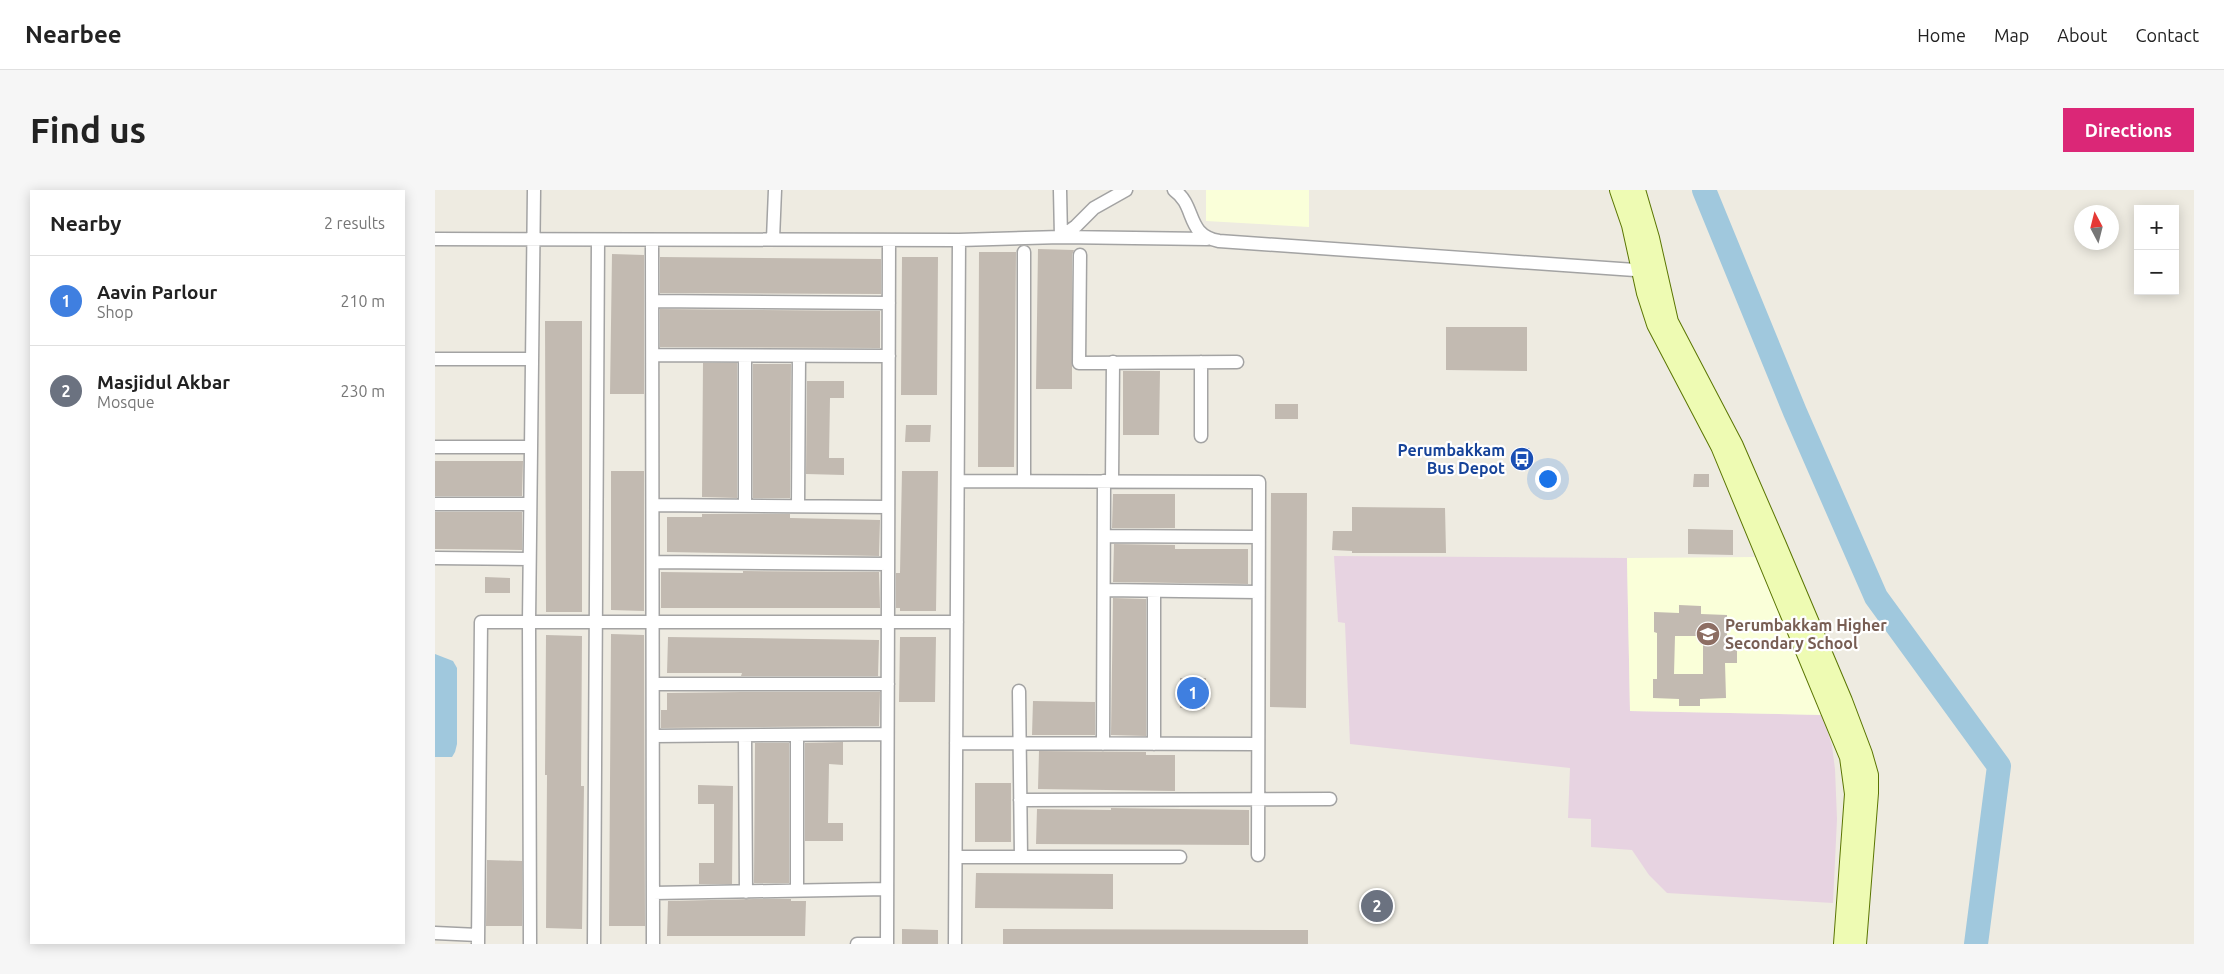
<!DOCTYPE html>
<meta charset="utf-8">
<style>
:root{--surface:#fff;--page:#f6f6f6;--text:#222;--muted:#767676;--line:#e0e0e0;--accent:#db2777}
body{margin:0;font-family:Ubuntu,sans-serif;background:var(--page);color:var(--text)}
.controls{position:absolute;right:15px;top:15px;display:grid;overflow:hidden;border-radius:0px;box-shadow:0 2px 12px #0003}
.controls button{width:45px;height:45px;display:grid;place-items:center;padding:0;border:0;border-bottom:1px solid var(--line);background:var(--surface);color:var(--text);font:25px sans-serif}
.compass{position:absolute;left:1639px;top:15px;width:45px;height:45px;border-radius:50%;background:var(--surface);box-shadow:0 2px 12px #0003;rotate:353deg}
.you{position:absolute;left:1112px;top:288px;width:18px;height:18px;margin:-12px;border:4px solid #fff;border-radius:50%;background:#1a73e8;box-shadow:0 0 0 8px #1a73e833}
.badge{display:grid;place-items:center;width:32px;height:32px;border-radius:50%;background:var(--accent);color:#fff;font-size:16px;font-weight:700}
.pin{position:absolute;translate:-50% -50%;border:2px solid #fff;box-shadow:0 1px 5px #0006}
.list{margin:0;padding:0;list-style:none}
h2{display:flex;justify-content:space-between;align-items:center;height:65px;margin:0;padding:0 20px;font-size:21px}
h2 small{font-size:16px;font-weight:400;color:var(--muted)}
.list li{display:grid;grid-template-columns:32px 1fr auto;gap:15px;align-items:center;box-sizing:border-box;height:90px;padding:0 20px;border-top:1px solid var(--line)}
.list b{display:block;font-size:19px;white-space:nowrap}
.list p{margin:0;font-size:16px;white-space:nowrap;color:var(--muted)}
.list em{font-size:16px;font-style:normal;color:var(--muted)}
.map{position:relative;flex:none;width:1759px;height:754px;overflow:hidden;border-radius:0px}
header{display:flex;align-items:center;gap:30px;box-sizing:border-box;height:70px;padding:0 25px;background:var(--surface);border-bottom:1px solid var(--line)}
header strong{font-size:24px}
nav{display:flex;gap:28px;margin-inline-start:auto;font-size:18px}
.intro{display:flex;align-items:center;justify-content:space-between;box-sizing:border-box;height:120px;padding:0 30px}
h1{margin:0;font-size:35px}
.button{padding:12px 22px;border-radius:0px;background:var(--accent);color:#fff;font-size:18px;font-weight:700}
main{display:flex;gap:30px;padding:0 30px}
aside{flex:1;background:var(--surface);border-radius:0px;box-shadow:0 2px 12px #0003}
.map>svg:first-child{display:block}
.industrial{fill:#e7d3e1}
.education{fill:#faffd9}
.water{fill:#a0c8dd}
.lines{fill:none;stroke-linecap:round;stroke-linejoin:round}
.river{stroke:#a0c8dd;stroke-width:24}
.building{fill:#c2bab1;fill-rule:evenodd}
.street-casing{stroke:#a3a3a3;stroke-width:15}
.secondary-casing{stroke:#5a7502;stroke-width:20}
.street{stroke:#fff;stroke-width:12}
.secondary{stroke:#eefbb3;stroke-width:18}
.labels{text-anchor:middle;stroke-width:4.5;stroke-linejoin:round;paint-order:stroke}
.transit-label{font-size:16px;font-weight:bold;fill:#164399;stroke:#fff;text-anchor:end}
.education-label{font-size:16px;font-weight:bold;fill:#785e54;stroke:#fff;text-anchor:start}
</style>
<header>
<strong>Nearbee</strong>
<nav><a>Home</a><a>Map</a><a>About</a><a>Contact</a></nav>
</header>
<div class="intro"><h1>Find us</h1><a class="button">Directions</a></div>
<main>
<aside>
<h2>Nearby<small>2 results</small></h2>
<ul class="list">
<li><span class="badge" style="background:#3f7fe0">1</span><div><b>Aavin Parlour</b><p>Shop</p></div><em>210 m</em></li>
<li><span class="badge" style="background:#6b7280">2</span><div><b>Masjidul Akbar</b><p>Mosque</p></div><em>230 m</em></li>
</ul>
</aside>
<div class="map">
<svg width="1759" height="754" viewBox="0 0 1759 754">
<rect width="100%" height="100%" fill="#eeebe1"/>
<!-- industrial -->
<path class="industrial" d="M899,366L1192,368L1195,521L1388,525L1397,556L1400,579L1402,629L1398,713L1232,703L1214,685L1197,660L1156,657V629L1133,628L1135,578L915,554L910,433L903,432Z"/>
<!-- education -->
<path class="education" d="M771,0H874V37L771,31Z
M1320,367L1388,525L1195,521L1192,368Z"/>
<!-- water -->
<path class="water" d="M0,464L18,471L22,478V554L20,562L17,567H0Z"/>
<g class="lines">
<!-- river -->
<path class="river" d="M1269,0L1360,222L1441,407L1564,576L1541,754"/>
</g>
<!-- building -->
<path class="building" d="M603,59L639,60L637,65V199H601Z
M544,62H581L579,277H543Z
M177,64L209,65V204H175Z
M225,67L446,69V104L225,103Z
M467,67H503L502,205H466Z
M225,119L445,121V158L225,157Z
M110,131H147V422H111Z
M1011,137H1092V181L1011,180Z
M268,173H302V308L267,307Z
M318,174H356L355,308H318Z
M688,181H725L724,245H688Z
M372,191H409V208H395L394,268H409V285L371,284Z
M840,214H863V229H840Z
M471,235H496L495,252H470Z
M0,271H88L87,306H0Z
M176,281H209V421L176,420Z
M467,281H503L501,421H465V418H461V383H465Z
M1259,284H1274V297H1258Z
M836,303H872L871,518L835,517Z
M678,304H740V338H677Z
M917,317L1010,318L1011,363H917V361L897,360L898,341H917Z
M0,322H87V360L0,359Z
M267,324H355V328L445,330L444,366L232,362V327H267Z
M1253,339L1298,340V365L1253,364Z
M679,354L740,355V359H813V394L678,392Z
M308,381L444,382L445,418H226V382L308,383Z
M50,387L75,388V403H50Z
M678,408L711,409V546L676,545Z
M1244,415L1266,416V424L1292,425V459L1302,460V473H1290L1291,508L1265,509V516H1244V509L1218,508V489H1222V443L1219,442V422L1244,423ZM1240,446H1268V484H1239Z
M176,444L209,445L210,736H174Z
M111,445L147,446L146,596H149L147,739L111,738L112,585H110Z
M233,447L444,450L443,486H306L307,483H232Z
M465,447H501L500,512H464Z
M745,488H771L770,519L745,518Z
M306,502H445L444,536L226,538V520H232V503Z
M598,511L660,512V545H597Z
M408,552V575L394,574L393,633H408V651H370V553Z
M320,553H354V693H319Z
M604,561L711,562V565H740V601L603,599Z
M540,593H576V652H540Z
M263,595L298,596L297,694H264V673H279V614H263Z
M676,618L814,620V655L601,654L602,619L676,620Z
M52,670L87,671V736H51Z
M541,683L678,684V719L540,718Z
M956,705L958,725L934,727L933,720L925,718L930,708Z
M319,709H356V711H371L370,746H232L233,711Z
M467,739L503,740V754H467Z
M568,739L873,740V754H568Z"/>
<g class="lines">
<!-- street casing -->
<g class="street-casing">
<path id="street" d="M625,0L626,47L772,49
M739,0C762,16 750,45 784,51L1214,81
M0,49L524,50L626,47L641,36L659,18L691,0
M338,49L340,0
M217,50L218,754
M589,62V291
M645,65L644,173L802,172
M217,111L454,113
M218,165L454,166
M310,166V316
M0,169H96
M766,246V172
M0,257H95
M523,291L824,292L823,665
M677,291L678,172
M0,314H95
M218,315L453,317
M363,316L364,166
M669,346L823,347
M0,368L94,369
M219,372L453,374
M669,400L823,402
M219,494H453
M584,501L586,667
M219,546L452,544
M310,546L311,702
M521,553L823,554
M668,554L669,291
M719,554V401
M585,610L895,609
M521,667H745
M362,701V545
M218,703L452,699
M0,743L43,745
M43,754L46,432H522
M95,754L94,432L99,0
M159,754L163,50
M422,754H452
M452,754L454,50
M520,754L524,50"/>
</g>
<!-- secondary casing -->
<g class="secondary-casing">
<path id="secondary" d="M1184,0L1196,35L1211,103L1221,134L1285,256L1414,567L1419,604L1408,754
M1201,0L1215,48L1234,132L1299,256L1342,355L1408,511L1428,564L1434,585V603L1422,754"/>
</g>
<!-- street -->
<use href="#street" class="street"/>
<!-- secondary -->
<use href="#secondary" class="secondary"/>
</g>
<!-- icons -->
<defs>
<g id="bus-disc" transform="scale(1.25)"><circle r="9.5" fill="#1a4fb4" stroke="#fff"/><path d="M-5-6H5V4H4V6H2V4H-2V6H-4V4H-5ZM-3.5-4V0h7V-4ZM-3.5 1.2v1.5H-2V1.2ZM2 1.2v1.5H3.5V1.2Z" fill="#fff"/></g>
<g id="school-disc" transform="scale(1.25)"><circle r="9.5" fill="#8d6e63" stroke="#fff"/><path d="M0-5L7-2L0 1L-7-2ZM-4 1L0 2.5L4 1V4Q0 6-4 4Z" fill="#fff"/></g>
</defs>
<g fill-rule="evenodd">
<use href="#bus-disc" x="1087" y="269"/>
<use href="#school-disc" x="1273" y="444"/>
</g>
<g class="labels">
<!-- transit labels -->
<g class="transit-label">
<text x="1070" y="266">Perumbakkam<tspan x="1070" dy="18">Bus Depot</tspan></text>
</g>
<!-- education labels -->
<g class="education-label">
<text x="1290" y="441">Perumbakkam Higher<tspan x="1290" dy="18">Secondary School</tspan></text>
</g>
</g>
</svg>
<div class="controls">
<button>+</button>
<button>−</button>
</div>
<svg class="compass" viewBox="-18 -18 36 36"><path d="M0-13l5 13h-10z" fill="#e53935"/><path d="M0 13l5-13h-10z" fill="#767676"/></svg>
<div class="you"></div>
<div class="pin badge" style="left:758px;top:503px;background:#3f7fe0">1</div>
<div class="pin badge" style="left:942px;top:716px;background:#6b7280">2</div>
</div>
</main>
